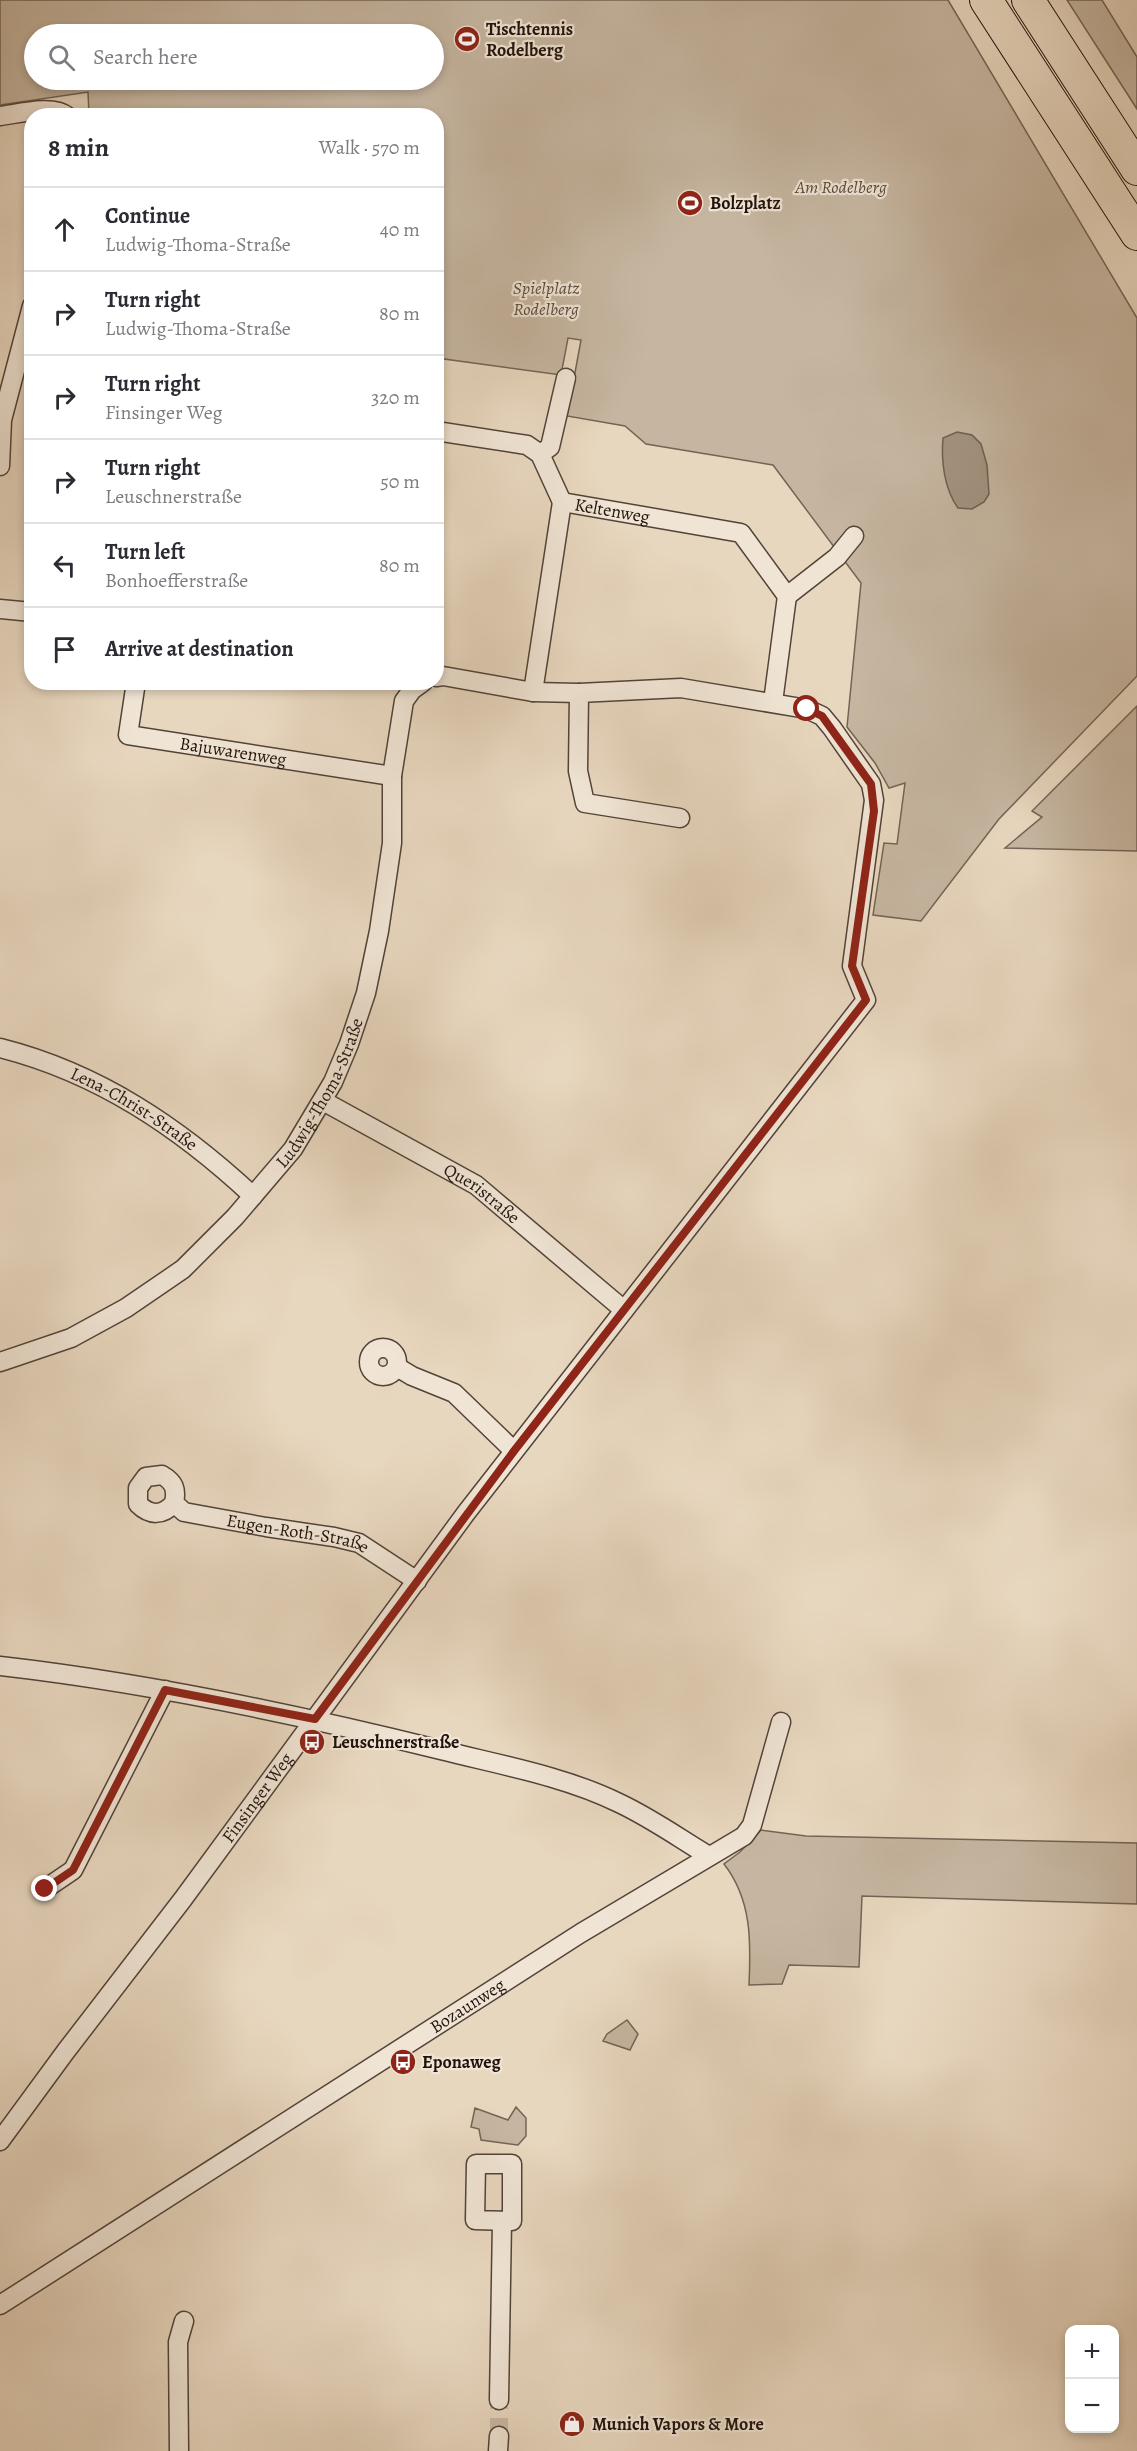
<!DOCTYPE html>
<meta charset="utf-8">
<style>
:root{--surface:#fff;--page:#f2f2f3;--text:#2b2b33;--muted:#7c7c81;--line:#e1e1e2}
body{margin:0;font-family:Alegreya,serif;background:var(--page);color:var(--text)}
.controls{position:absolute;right:18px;bottom:18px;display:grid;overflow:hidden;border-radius:12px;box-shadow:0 3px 9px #0003}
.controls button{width:54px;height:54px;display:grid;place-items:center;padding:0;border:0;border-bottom:2px solid var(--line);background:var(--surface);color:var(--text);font:30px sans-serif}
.stop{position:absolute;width:18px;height:18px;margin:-14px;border:4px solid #8f2418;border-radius:50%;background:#fff}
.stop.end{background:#8f2418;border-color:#fff;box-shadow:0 2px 6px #0008}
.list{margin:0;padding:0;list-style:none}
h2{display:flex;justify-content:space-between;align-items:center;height:78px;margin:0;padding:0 24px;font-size:26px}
h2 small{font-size:20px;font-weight:400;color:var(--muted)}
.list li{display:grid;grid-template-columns:39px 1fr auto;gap:18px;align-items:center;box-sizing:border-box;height:84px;padding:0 24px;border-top:2px solid var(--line)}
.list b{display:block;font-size:22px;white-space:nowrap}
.list p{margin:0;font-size:20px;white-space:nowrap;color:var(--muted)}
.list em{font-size:20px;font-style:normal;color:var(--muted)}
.icon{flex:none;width:33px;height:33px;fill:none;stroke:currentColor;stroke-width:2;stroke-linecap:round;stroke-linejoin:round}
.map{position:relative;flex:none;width:1137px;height:2451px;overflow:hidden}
.search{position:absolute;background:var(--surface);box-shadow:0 3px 9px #0003;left:24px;top:24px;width:420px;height:66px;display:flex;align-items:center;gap:15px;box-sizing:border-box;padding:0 21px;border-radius:33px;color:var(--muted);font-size:22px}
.panel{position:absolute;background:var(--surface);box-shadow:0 3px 9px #0003;left:24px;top:108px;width:420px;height:582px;border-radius:24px}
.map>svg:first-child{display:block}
.green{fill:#c6b6a1;stroke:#736456;stroke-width:1.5;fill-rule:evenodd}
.water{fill:#a49482;stroke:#6f6053;stroke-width:1.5}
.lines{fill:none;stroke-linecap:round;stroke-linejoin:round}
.minor-tunnel{stroke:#cab9a4;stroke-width:18;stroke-dasharray:18 9;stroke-linecap:butt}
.minor-casing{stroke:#524339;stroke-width:21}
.motorway-casing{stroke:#20120c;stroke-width:34}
.minor{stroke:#f0e5d5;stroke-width:18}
.motorway{stroke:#e8d7bf;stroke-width:32}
.route{stroke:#8f2418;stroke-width:8}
.labels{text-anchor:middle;stroke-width:4.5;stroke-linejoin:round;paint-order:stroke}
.poi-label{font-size:18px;font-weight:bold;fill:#20120c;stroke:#f0e5d5;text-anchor:start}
.park-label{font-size:18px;font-style:italic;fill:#5a4b40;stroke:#f0e5d5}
.street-label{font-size:18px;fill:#20120c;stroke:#f0e5d5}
</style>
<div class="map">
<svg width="1137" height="2451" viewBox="0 0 1137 2451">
<rect width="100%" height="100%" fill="#e8d7bf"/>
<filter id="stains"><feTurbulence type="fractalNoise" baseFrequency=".00333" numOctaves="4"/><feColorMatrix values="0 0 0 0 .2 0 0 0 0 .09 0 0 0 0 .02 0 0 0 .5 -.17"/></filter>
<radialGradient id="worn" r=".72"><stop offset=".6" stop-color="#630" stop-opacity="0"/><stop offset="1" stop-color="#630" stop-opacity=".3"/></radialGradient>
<!-- green -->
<path class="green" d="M0,0H948L1137,318V676L999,819L921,921L873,915L884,843L897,844L905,783L889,788L875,763L847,727L861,583L773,465L646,444L625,426L567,416L581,340L568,338L561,375L437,358L436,116L89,115L88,92L0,105ZM34,34H434V80H34Z
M1067,0H1102L1137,57V109Z
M1137,706V851L1005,848L1042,817L1032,811Z
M761,1830L806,1836L1137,1843V1904L862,1896L859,1967L789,1965L782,1984L749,1985C751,1942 752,1900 724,1864L740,1852Z
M627,2020L638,2034L630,2050L603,2041L607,2034Z
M516,2107L526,2118V2136L518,2145L481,2140L479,2129L471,2127L475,2108L508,2120Z"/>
<!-- water -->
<path class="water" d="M957,432L972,435L981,444L987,465L989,494L984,502L972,509L958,508C944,489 941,460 943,438Z"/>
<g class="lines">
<!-- minor-tunnel -->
<path class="minor-tunnel" d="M499,2436V2400"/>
<!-- minor casing -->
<g class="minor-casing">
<g id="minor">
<path d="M0,116C17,114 53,104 67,116"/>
<path d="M436,431L527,445L540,454L562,502"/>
<path d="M540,454L550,447L566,378"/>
<path d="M0,466L2,420L32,306"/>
<path id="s1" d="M562,502L741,533L787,596L837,557L854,536"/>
<path d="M0,609L32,612"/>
<path id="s2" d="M136,682L128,735L392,776"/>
<path d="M533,692L562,502"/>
<path d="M579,693L578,771L585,803L680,818"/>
<path d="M773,702L787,596"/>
<path id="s3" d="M0,1048C99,1073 180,1128 253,1196"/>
<path id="s4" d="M323,1101L476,1185L624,1310"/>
<circle cx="383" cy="1362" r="14"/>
<path id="s5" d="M0,1362L71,1338L126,1308L183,1269L235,1217L293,1149L333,1082L349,1044L366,993L379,931L392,843V776L404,701L412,690L423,682"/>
<path d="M397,1367L412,1376L454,1393L514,1451"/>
<path id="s6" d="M174,1503C163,1516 150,1516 138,1504V1488L146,1477L162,1475C174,1482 177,1489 174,1503L184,1512L266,1527L334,1537L359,1543L417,1581"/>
<path d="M0,1666C149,1683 296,1714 441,1750C500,1765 564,1776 619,1803C651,1818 679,1838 709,1856"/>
<path d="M45,1889L73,1870L165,1690"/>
<path id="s7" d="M0,2141L66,2051L183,1899L466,1513L866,1000L852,966L874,800L871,784L832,728L822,716L807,709L681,688L579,693L533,692L443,676L436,677"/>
<path d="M476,2164H512V2221L475,2220Z"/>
<path id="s8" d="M0,2305L581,1933L744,1836L752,1825L781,1722"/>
<path d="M499,2400L502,2221"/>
<path d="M179,2451L178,2342L184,2321"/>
<path d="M498,2451L499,2436"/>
</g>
</g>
<!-- motorway casing -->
<g class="motorway-casing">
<path id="motorway" d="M986,0L1137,234
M1028,0L1137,169"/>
</g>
<!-- minor -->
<use href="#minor" class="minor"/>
<!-- motorway -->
<use href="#motorway" class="motorway"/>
</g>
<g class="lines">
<!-- route -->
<path class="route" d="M45,1889L73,1870L165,1690L315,1719L514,1451L866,1000L852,966L874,811L871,784L822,716L807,709"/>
</g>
<!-- icons -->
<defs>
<g id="stadium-disc" transform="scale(1.35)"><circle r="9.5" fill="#8f2418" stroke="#f0e5d5"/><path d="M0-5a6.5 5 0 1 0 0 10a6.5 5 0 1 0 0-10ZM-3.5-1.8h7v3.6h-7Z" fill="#fff"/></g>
<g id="bus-disc" transform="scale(1.35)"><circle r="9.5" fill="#8f2418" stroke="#f0e5d5"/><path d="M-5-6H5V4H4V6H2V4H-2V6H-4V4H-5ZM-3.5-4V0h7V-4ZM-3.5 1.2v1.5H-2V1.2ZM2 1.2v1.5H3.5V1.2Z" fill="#fff"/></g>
<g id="shop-disc" transform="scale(1.35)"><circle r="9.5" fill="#8f2418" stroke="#f0e5d5"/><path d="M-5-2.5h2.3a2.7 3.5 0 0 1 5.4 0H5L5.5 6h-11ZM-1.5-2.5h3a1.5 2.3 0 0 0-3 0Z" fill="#fff"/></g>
</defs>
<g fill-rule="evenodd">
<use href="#stadium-disc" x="467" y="39"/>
<use href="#stadium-disc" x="690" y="203"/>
<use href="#bus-disc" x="312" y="1742"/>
<use href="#bus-disc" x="403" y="2062"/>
<use href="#shop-disc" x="572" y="2424"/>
</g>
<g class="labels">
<!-- poi labels -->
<g class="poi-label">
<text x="486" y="35">Tischtennis<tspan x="486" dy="21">Rodelberg</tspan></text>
<text x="710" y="209">Bolzplatz</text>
<text x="332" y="1748">Leuschnerstraße</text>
<text x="422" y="2068">Eponaweg</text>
<text x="592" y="2430">Munich Vapors &amp; More</text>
</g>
<!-- park labels -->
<g class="park-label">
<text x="841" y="193">Am Rodelberg</text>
<text x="546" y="294">Spielplatz<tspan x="546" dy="21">Rodelberg</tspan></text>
</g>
<!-- street labels -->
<g class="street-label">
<text dy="6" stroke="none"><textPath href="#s1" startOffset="51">Keltenweg</textPath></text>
<text dy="6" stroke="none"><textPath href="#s2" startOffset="160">Bajuwarenweg</textPath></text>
<text dy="6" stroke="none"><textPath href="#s5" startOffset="432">Ludwig-Thoma-Straße</textPath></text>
<text dy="6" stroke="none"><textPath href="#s3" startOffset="148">Lena-Christ-Straße</textPath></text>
<text dy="6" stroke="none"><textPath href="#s4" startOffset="184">Queristraße</textPath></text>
<text dy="6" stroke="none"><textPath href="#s6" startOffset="250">Eugen-Roth-Straße</textPath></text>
<text dy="6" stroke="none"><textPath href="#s7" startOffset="429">Finsinger Weg</textPath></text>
<text dy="6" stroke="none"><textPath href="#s8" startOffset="555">Bozaunweg</textPath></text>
</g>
</g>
<rect width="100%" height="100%" filter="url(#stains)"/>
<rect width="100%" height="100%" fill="url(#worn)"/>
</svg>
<div class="controls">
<button>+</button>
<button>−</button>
</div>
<div class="stop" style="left:807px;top:709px"></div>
<div class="stop end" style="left:45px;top:1889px"></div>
<div class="search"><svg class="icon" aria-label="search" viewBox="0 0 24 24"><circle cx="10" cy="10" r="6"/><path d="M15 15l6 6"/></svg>Search here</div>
<section class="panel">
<h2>8 min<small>Walk · 570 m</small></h2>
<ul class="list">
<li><svg class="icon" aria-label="ahead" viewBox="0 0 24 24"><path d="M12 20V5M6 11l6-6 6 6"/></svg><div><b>Continue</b><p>Ludwig-Thoma-Straße</p></div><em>40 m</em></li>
<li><svg class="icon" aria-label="right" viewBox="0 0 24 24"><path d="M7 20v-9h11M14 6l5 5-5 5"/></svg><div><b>Turn right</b><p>Ludwig-Thoma-Straße</p></div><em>80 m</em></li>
<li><svg class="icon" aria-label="right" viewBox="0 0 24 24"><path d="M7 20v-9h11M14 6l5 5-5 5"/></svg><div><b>Turn right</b><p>Finsinger Weg</p></div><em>320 m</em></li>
<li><svg class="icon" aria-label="right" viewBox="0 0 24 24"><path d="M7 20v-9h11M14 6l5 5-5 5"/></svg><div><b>Turn right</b><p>Leuschnerstraße</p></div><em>50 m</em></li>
<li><svg class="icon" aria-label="left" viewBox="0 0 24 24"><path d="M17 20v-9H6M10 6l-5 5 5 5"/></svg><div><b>Turn left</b><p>Bonhoefferstraße</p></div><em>80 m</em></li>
<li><svg class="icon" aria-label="arrive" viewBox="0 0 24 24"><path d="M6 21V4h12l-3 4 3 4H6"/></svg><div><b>Arrive at destination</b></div></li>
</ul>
</section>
</div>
